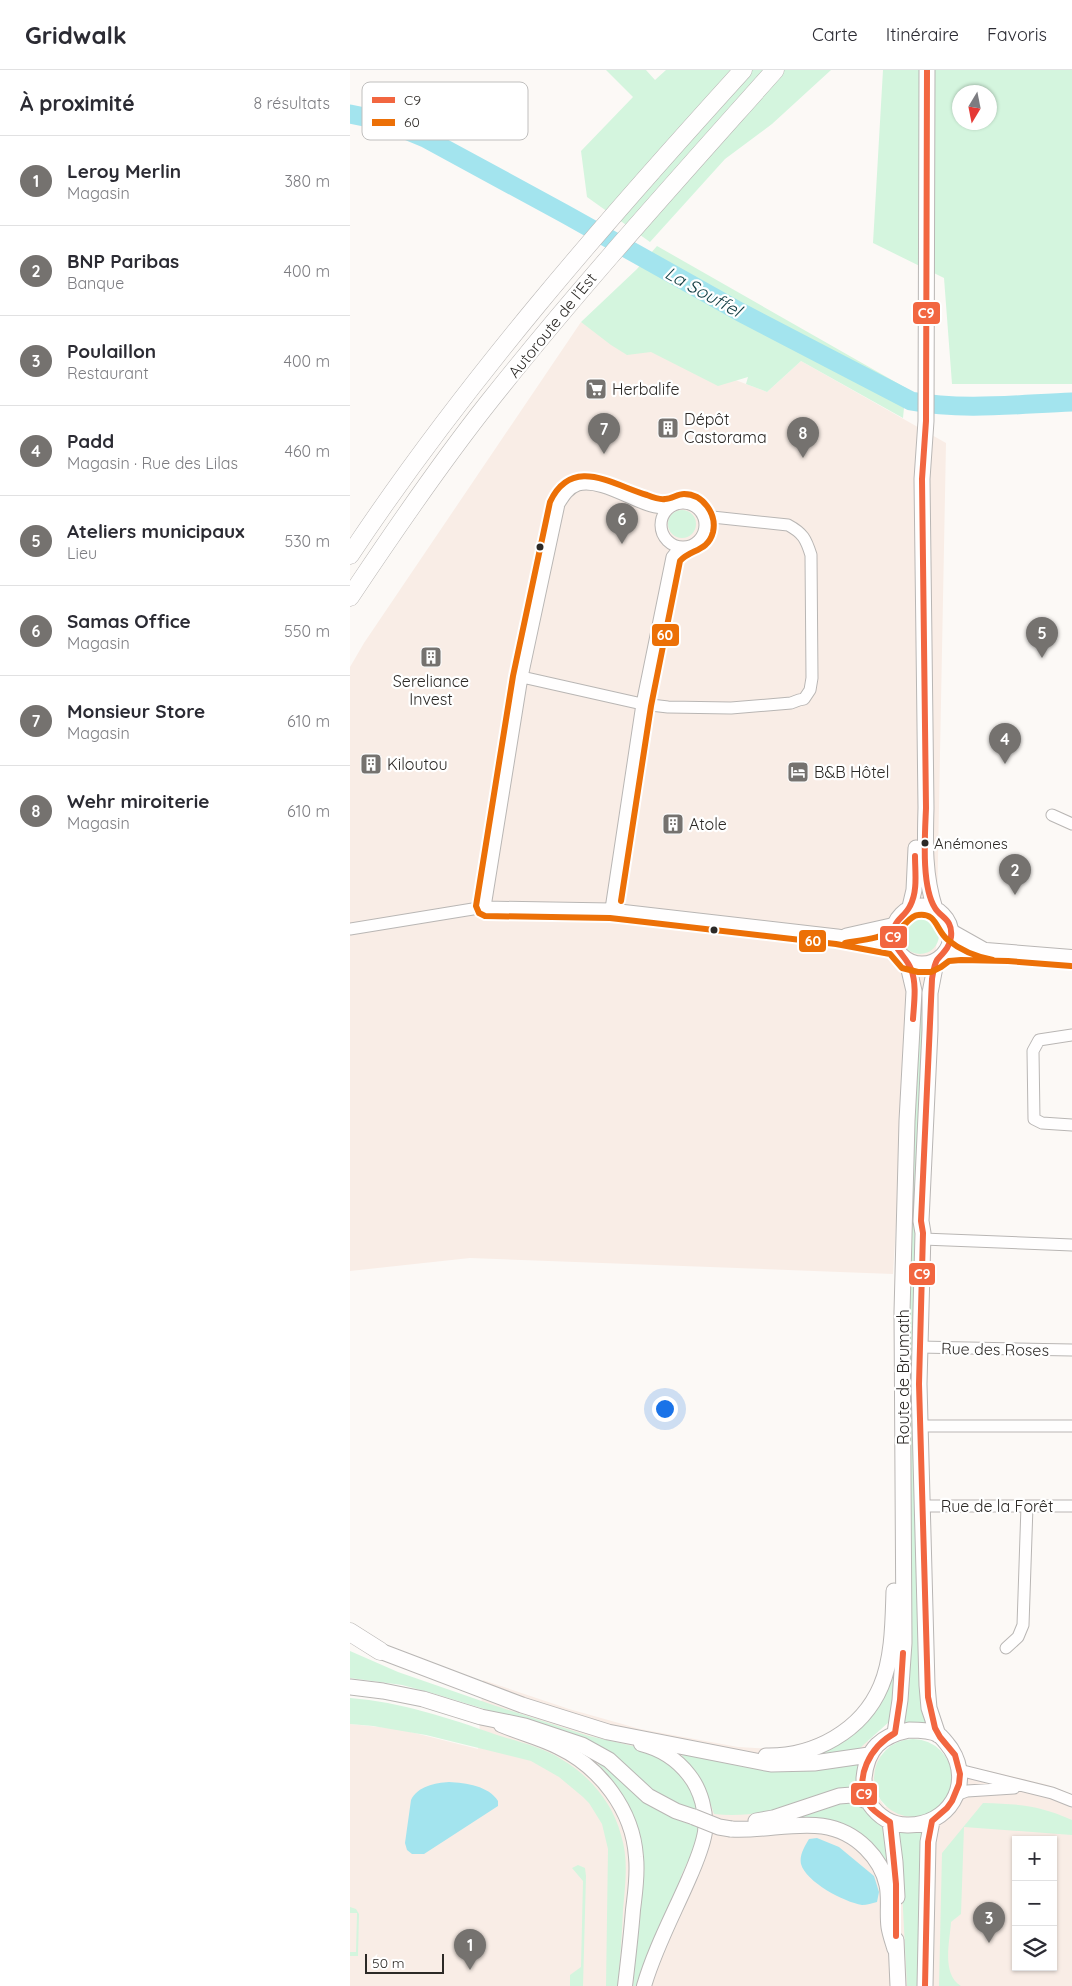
<!DOCTYPE html>
<html lang="fr">
<meta charset="utf-8">
<style>
:root{--surface:#fff;--page:#f2f2f3;--text:#2b2b33;--muted:#7c7c81;--line:#e1e1e2;--accent:#75726f}
body{margin:0;font-family:Quicksand,sans-serif;background:var(--page);color:var(--text)}
.controls{position:absolute;right:15px;bottom:15px;display:grid;overflow:hidden;border-radius:0px;box-shadow:0 1px 4px #0004}
.controls button{width:45px;height:45px;display:grid;place-items:center;padding:0;border:0;border-bottom:1px solid var(--line);background:var(--surface);color:var(--text);font:25px sans-serif}
.compass{position:absolute;left:602px;top:15px;width:45px;height:45px;border-radius:50%;background:var(--surface);box-shadow:0 1px 4px #0004;rotate:190deg}
.scale{position:absolute;left:15px;bottom:12px;width:79px;box-sizing:border-box;padding-left:5px;border:2px solid #2c2926;border-top:0;font-size:14px;line-height:18px;white-space:nowrap;color:#2c2926;-webkit-text-stroke:4px #fff;paint-order:stroke}
.you{position:absolute;left:314px;top:1338px;width:18px;height:18px;margin:-12px;border:4px solid #fff;border-radius:50%;background:#1a73e8;box-shadow:0 0 0 8px #1a73e833}
.badge{display:grid;place-items:center;width:32px;height:32px;border-radius:50%;background:var(--accent);color:#fff;font-size:16px;font-weight:700}
.pin{position:absolute;translate:-50% -41px;filter:drop-shadow(0 1px 2px #0008)}
.pin::after{content:'';position:absolute;top:26px;width:18px;height:15px;background:inherit;clip-path:polygon(0 0,100% 0,50% 100%)}
.list{margin:0;padding:0;list-style:none}
h2{display:flex;justify-content:space-between;align-items:center;height:65px;margin:0;padding:0 20px;font-size:21px}
h2 small{font-size:16px;font-weight:400;color:var(--muted)}
.list li{display:grid;grid-template-columns:32px 1fr auto;gap:15px;align-items:center;box-sizing:border-box;height:90px;padding:0 20px;border-top:1px solid var(--line)}
.list b{display:block;font-size:19px;white-space:nowrap}
.list p{margin:0;font-size:16px;white-space:nowrap;color:var(--muted)}
.list em{font-size:16px;font-style:normal;color:var(--muted)}
.icon{flex:none;width:28px;height:28px;fill:none;stroke:currentColor;stroke-width:2;stroke-linecap:round;stroke-linejoin:round}
.map{position:relative;flex:none;width:722px;height:1916px;overflow:hidden}
header{display:flex;align-items:center;gap:30px;box-sizing:border-box;height:70px;padding:0 25px;background:var(--surface);border-bottom:1px solid var(--line)}
header strong{font-size:24px}
nav{display:flex;gap:28px;margin-inline-start:auto;font-size:18px}
main{display:flex}
aside{flex:1;background:var(--surface)}
.map>svg:first-child{display:block}
.built{fill:#f9ede6;fill-rule:evenodd}
.green{fill:#d4f5de;fill-rule:evenodd}
.water{fill:#a3e4ee}
.lines{fill:none;stroke-linecap:round;stroke-linejoin:round}
.river{stroke:#a3e4ee;stroke-width:19}
.minor-casing{stroke:#b9b6b4;stroke-width:13}
.tertiary-casing{stroke:#b9b6b4;stroke-width:16}
.secondary-casing{stroke:#b9b6b4;stroke-width:17}
.trunk-casing{stroke:#b9b6b4;stroke-width:19}
.minor{stroke:#fffefe;stroke-width:11}
.tertiary{stroke:#fffefe;stroke-width:14}
.secondary{stroke:#fffefe;stroke-width:15}
.trunk{stroke:#fffefe;stroke-width:18}
.secondary-bridge-casing{stroke:#b9b6b4;stroke-width:17;stroke-linecap:butt}
.secondary-bridge{stroke:#fffefe;stroke-width:15}
.bus-1-casing{stroke:#fff;stroke-width:10}
.bus-2-casing{stroke:#fff;stroke-width:10}
.bus-1{stroke:#f26640;stroke-width:6}
.bus-2{stroke:#ec7007;stroke-width:6}
.bus-dot{fill:#2c2926;stroke:#fff;stroke-width:2}
.labels{text-anchor:middle;stroke-width:4.5;stroke-linejoin:round;paint-order:stroke}
.bus-label{font-size:15px;fill:#2c2926;stroke:#fff;text-anchor:start}
.street-label{font-size:16px;fill:#2c2926;stroke:#fff}
.poi-label{font-size:16px;fill:#2c2926;stroke:#fff;text-anchor:start}
.water-label{font-size:18px;font-style:italic;fill:#0f3c42;stroke:#fff}
.key{fill:#fff;stroke:#c0bfbe;stroke-width:1}
.key-label{font-size:14px;fill:#2c2926}
.line-badge{stroke:#fff;stroke-width:2}
.badge-label{font-size:14px;text-anchor:middle;font-weight:bold;fill:#fff}
</style>
<header>
<strong>Gridwalk</strong>
<nav><a>Carte</a><a>Itinéraire</a><a>Favoris</a></nav>
</header>
<main>
<aside>
<h2>À proximité<small>8 résultats</small></h2>
<ul class="list">
<li><span class="badge">1</span><div><b>Leroy Merlin</b><p>Magasin</p></div><em>380 m</em></li>
<li><span class="badge">2</span><div><b>BNP Paribas</b><p>Banque</p></div><em>400 m</em></li>
<li><span class="badge">3</span><div><b>Poulaillon</b><p>Restaurant</p></div><em>400 m</em></li>
<li><span class="badge">4</span><div><b>Padd</b><p>Magasin · Rue des Lilas</p></div><em>460 m</em></li>
<li><span class="badge">5</span><div><b>Ateliers municipaux</b><p>Lieu</p></div><em>530 m</em></li>
<li><span class="badge">6</span><div><b>Samas Office</b><p>Magasin</p></div><em>550 m</em></li>
<li><span class="badge">7</span><div><b>Monsieur Store</b><p>Magasin</p></div><em>610 m</em></li>
<li><span class="badge">8</span><div><b>Wehr miroiterie</b><p>Magasin</p></div><em>610 m</em></li>
</ul>
</aside>
<div class="map">
<svg width="722" height="1916" viewBox="0 0 722 1916">
<rect width="100%" height="100%" fill="#fcf9f6"/>
<!-- built -->
<path class="built" d="M231,252L417,322L451,291L596,373L586,892L554,1026L543,1204L120,1188L0,1201V597L14,573Z
M133,1610L219,1639L290,1659L388,1677L425,1679L451,1674L482,1662L498,1649L531,1686L527,1693L525,1718L527,1725L535,1737L603,1711L636,1700L698,1715L722,1724V1916H0V1654L49,1659L128,1679ZM666,1770H703V1897H666Z"/>
<!-- green -->
<path class="green" d="M256,0H296L305,10L316,0H481L422,54L375,89L300,172L237,127L231,81L283,27Z
M533,0H722V314H602L594,208L523,173ZM610,22H640V52H610Z
M307,176L556,318L553,348L451,291L417,322L396,314L398,307L368,316L301,282L277,285L261,275L231,252L287,199Z
M318 454a14 14 0 1 1 28 0a14 14 0 1 1-28 0Z
M551 865a19 19 0 1 1 38 0a19 19 0 1 1-38 0Z
M569,919H576L571,1070L576,1653L554,1652L557,1262Z
M546,1571V1618L540,1651L510,1678L475,1686L454,1685L501,1664Z
M0,1581L48,1602L146,1636L239,1666L296,1679L332,1702L351,1741L320,1733L241,1675L144,1642L82,1623L52,1615L0,1608Z
M0,1628C51,1632 99,1648 147,1665C169,1672 192,1677 211,1689C239,1705 263,1733 271,1765C279,1790 275,1815 273,1840C272,1865 270,1891 268,1916H256L258,1779L252,1754L239,1733L233,1727L209,1707L181,1691L76,1665L23,1656L0,1654Z
M524 1708a39 39 0 1 1 78 0a39 39 0 1 1-78 0Z
M334,1681L509,1692L507,1710L508,1718C457,1728 417,1750 364,1744C357,1721 348,1703 332,1686Z
M249,1691L311,1741L325,1749L353,1759L346,1784L337,1793L331,1806L330,1819L290,1916H283L294,1806C296,1762 279,1725 248,1694Z
M492,1730L512,1732L531,1755L535,1764L540,1805L511,1768L430,1753Z
M633,1733C669,1734 689,1735 722,1750V1765L614,1757L611,1844L601,1852C600,1871 591,1904 611,1916H589L592,1783Z
M549,1762L573,1763L569,1916H557Z
M228,1795L235,1798L236,1806L233,1916H220V1905L231,1897L233,1811L222,1798Z
M0,1837L6,1839L9,1844L8,1886H0V1882H6L7,1843H0Z"/>
<!-- water -->
<path class="water" d="M99,1712C116,1713 139,1716 148,1731V1736L74,1784H62L57,1780L55,1773L61,1730C68,1716 85,1713 99,1712Z
M467,1768L489,1777L524,1806L529,1822L527,1832C522,1833 517,1835 512,1835C494,1832 456,1812 451,1794C449,1785 455,1776 459,1769Z"/>
<g class="lines">
<!-- river -->
<path class="river" d="M0,44L34,51L75,68L215,144L390,242L561,331C613,341 669,334 722,332"/>
<!-- minor casing -->
<g class="minor-casing">
<path id="minor" d="M311 455a22 22 0 1 1 44 0a22 22 0 1 1-44 0Z
M172,607L292,634L318,637L381,638L441,633L449,630L454,629L460,620L462,608L461,485C456,469 453,463 438,455L353,446
M702,745L722,754
M135,837L172,607L209,434C214,426 219,418 228,415C248,409 279,429 298,435C304,437 311,438 317,439
M261,839L292,634L322,487L330,477
M0,859L135,837L261,839L487,865L526,871L545,876
M496,864L545,853
M722,965L689,970L683,981L684,1049L692,1053L722,1055
M573,1169L722,1175
M569,1277L722,1280
M570,1356H722
M572,1436H722
M656,1578L668,1567L673,1555L677,1436
M609,1700L702,1723L722,1731
M606,1725L617,1721L664,1718"/>
</g>
<!-- tertiary casing -->
<g class="tertiary-casing">
<path id="tertiary" d="M601,861L633,879
M595,882L636,880L722,887
M151,1655C170,1663 190,1668 208,1677C250,1697 283,1740 286,1787C288,1805 285,1823 283,1840C281,1865 278,1891 275,1916
M291,1674C311,1679 326,1688 339,1705C351,1720 357,1743 355,1762C352,1780 344,1797 337,1813C322,1847 304,1881 294,1916"/>
</g>
<!-- secondary casing -->
<g class="secondary-casing">
<path id="secondary" d="M577,0L576,351L572,409L576,738C575,773 574,805 585,839
M543 865a29 29 0 1 1 58 0a29 29 0 1 1-58 0Z
M560,837L564,820L566,778
M586,892L580,923V960L571,1151L573,1163L569,1314L577,1615L579,1638L588,1665
M30,1581L172,1635L258,1662L421,1694L464,1693L519,1685
M0,1617L33,1621L73,1629L131,1647L175,1656L232,1675L259,1690L298,1726L326,1741L344,1747
M559,1660C568,1660 581,1660 589,1665C593,1668 598,1675 601,1679C624,1715 598,1756 557,1755C541,1755 528,1746 519,1733C514,1726 514,1716 514,1708C517,1678 531,1666 559,1660Z
M545,1663L550,1630L554,1573L552,1242L557,1051L564,921L557,891
M416,1686C464,1687 512,1661 531,1616C543,1588 543,1551 544,1521
M406,1751L423,1748L489,1726L502,1725L517,1731
M540,1752L545,1792L547,1827
M381,1759C430,1762 477,1739 516,1778C526,1788 534,1801 537,1815C540,1828 537,1843 539,1857C540,1864 543,1872 545,1879
M546,1870L548,1916
M575,1916L578,1772L582,1751"/>
</g>
<!-- trunk casing -->
<g class="trunk-casing">
<path id="trunk" d="M0,485C115,312 253,154 393,0
M0,527C44,461 89,395 138,333C229,218 328,109 425,0
M0,1562L30,1581"/>
</g>
<!-- minor -->
<use href="#minor" class="minor"/>
<!-- tertiary -->
<use href="#tertiary" class="tertiary"/>
<!-- secondary -->
<use href="#secondary" class="secondary"/>
<!-- trunk -->
<use href="#trunk" class="trunk"/>
<!-- secondary-bridge casing -->
<g class="secondary-bridge-casing">
<path id="secondary-bridge" d="M344,1747L369,1757L381,1759"/>
</g>
<!-- secondary-bridge -->
<use href="#secondary-bridge" class="secondary-bridge"/>
<!-- bus-1 casing -->
<g class="bus-1-casing">
<path id="bus-1" d="M563,949C564,933 567,914 561,899C556,886 543,879 543,865C543,850 554,848 560,836C568,821 565,802 565,786
M546,1866V1814L540,1752C533,1747 524,1742 519,1735C502,1708 521,1676 545,1663L550,1630L553,1583
M575,1916L578,1772L582,1751L597,1738L602,1731L609,1714L610,1704L605,1685L590,1667L585,1658L578,1627L569,1314L573,1163L571,1151L582,909C583,903 584,895 587,890C593,883 600,877 601,867C603,849 591,848 585,838C571,816 575,764 576,738L572,409L576,351L577,0"/>
</g>
<!-- bus-2 casing -->
<g class="bus-2-casing">
<path id="bus-2" d="M271,831L301,636L330,491C340,479 358,482 363,462C367,444 353,424 334,424C327,424 322,429 315,429C310,430 302,427 297,425C263,415 222,385 200,432L163,606L126,836L129,843L135,846L260,848L486,874L540,884L552,898L568,902H581L591,897L599,891L611,890L658,891L721,896
M495,873C512,870 531,868 547,860C555,857 559,846 568,845C587,842 586,861 598,870C610,880 628,887 643,890"/>
</g>
<!-- bus-1 -->
<use href="#bus-1" class="bus-1"/>
<!-- bus-2 -->
<use href="#bus-2" class="bus-2"/>
</g>
<!-- icons -->
<defs>
<g id="supermarket-square" transform="scale(1.125)"><rect x="-9" y="-9" width="18" height="18" rx="4" fill="#75726f" stroke="#fff"/><path d="M-6-5.5h2.5l.6 2H6L4.5 2H-2.5L-4.4-4H-6ZM-1.5 3.2a1.3 1.3 0 1 0 .1 0ZM3 3.2a1.3 1.3 0 1 0 .1 0Z" fill="#fff"/></g>
<g id="building-square" transform="scale(1.125)"><rect x="-9" y="-9" width="18" height="18" rx="4" fill="#75726f" stroke="#fff"/><path d="M-4-6H4V6H1V3H-1V6H-4ZM-2.5-4.3h1.7v1.8h-1.7ZM.8-4.3h1.7v1.8H.8ZM-2.5-1h1.7V.8h-1.7ZM.8-1h1.7V.8H.8Z" fill="#fff"/></g>
<g id="hotel-square" transform="scale(1.125)"><rect x="-9" y="-9" width="18" height="18" rx="4" fill="#75726f" stroke="#fff"/><path d="M-6-4.5h1.5V1H6V5H4.5V3h-9V5H-6ZM-4 0a1.8 1.8 0 1 1 3.6 0ZM.5 0V-2.5h3Q6-2.5 6 0Z" fill="#fff"/></g>
</defs>
<g fill-rule="evenodd">
<use href="#supermarket-square" x="246" y="319"/>
<use href="#building-square" x="318" y="358"/>
<use href="#building-square" x="81" y="587"/>
<use href="#building-square" x="21" y="694"/>
<use href="#hotel-square" x="448" y="702"/>
<use href="#building-square" x="323" y="754"/>
</g>
<!-- markers -->
<g class="bus-dot">
<circle cx="190" cy="477" r="4.5"/>
<circle cx="575" cy="773" r="4.5"/>
<circle cx="364" cy="860" r="4.5"/>
</g>
<g class="labels">
<!-- bus labels -->
<g class="bus-label">
<text x="584" y="779">Anémones</text>
</g>
<!-- street labels -->
<g class="street-label">
<text transform="translate(202 255) rotate(-51)" y="6">Autoroute de l’Est</text>
<text transform="translate(645 1279) rotate(1)" y="6">Rue des Roses</text>
<text transform="translate(553 1307) rotate(-90)" y="6">Route de Brumath</text>
<text x="647" y="1442">Rue de la Forêt</text>
</g>
<!-- poi labels -->
<g class="poi-label">
<text x="262" y="325">Herbalife</text>
<text x="334" y="355">Dépôt<tspan x="334" dy="18">Castorama</tspan></text>
<text x="81" y="617" text-anchor="middle">Sereliance<tspan x="81" dy="18">Invest</tspan></text>
<text x="37" y="700">Kiloutou</text>
<text x="464" y="708">B&amp;B Hôtel</text>
<text x="339" y="760">Atole</text>
</g>
<!-- water labels -->
<g class="water-label">
<text transform="translate(353 222) rotate(29)" y="6">La Souffel</text>
</g>
</g>
<!-- legend -->
<rect x="12" y="12" width="166" height="58" rx="8" class="key"/>
<rect x="22" y="27" width="23" height="6" fill="#f26640"/>
<rect x="22" y="49" width="23" height="7" fill="#ec7007"/>
<g class="key-label">
<text x="54" y="35">C9</text>
<text x="54" y="57">60</text>
</g>
<g class="line-badge">
<rect x="562" y="231" width="29" height="24" rx="5" fill="#f26640"/>
<rect x="301" y="553" width="29" height="24" rx="5" fill="#ec7007"/>
<rect x="529" y="855" width="29" height="24" rx="5" fill="#f26640"/>
<rect x="448" y="859" width="29" height="24" rx="5" fill="#ec7007"/>
<rect x="558" y="1192" width="28" height="24" rx="5" fill="#f26640"/>
<rect x="500" y="1712" width="28" height="24" rx="5" fill="#f26640"/>
</g>
<g class="badge-label">
<text x="576" y="248">C9</text>
<text x="315" y="570">60</text>
<text x="543" y="872">C9</text>
<text x="463" y="876">60</text>
<text x="572" y="1209">C9</text>
<text x="514" y="1729">C9</text>
</g>
</svg>
<div class="controls">
<button>+</button>
<button>−</button>
<button><svg class="icon" aria-label="layers" viewBox="0 0 24 24"><path d="M12 4l9 5-9 5-9-5zM3 14l9 5 9-5"/></svg></button>
</div>
<svg class="compass" viewBox="-18 -18 36 36"><path d="M0-13l5 13h-10z" fill="#e53935"/><path d="M0 13l5-13h-10z" fill="#7c7c81"/></svg>
<div class="scale">50 m</div>
<div class="you"></div>
<div class="pin badge" style="left:120px;top:1900px">1</div>
<div class="pin badge" style="left:665px;top:825px">2</div>
<div class="pin badge" style="left:639px;top:1873px">3</div>
<div class="pin badge" style="left:655px;top:694px">4</div>
<div class="pin badge" style="left:692px;top:588px">5</div>
<div class="pin badge" style="left:272px;top:474px">6</div>
<div class="pin badge" style="left:254px;top:384px">7</div>
<div class="pin badge" style="left:453px;top:388px">8</div>
</div>
</main>
